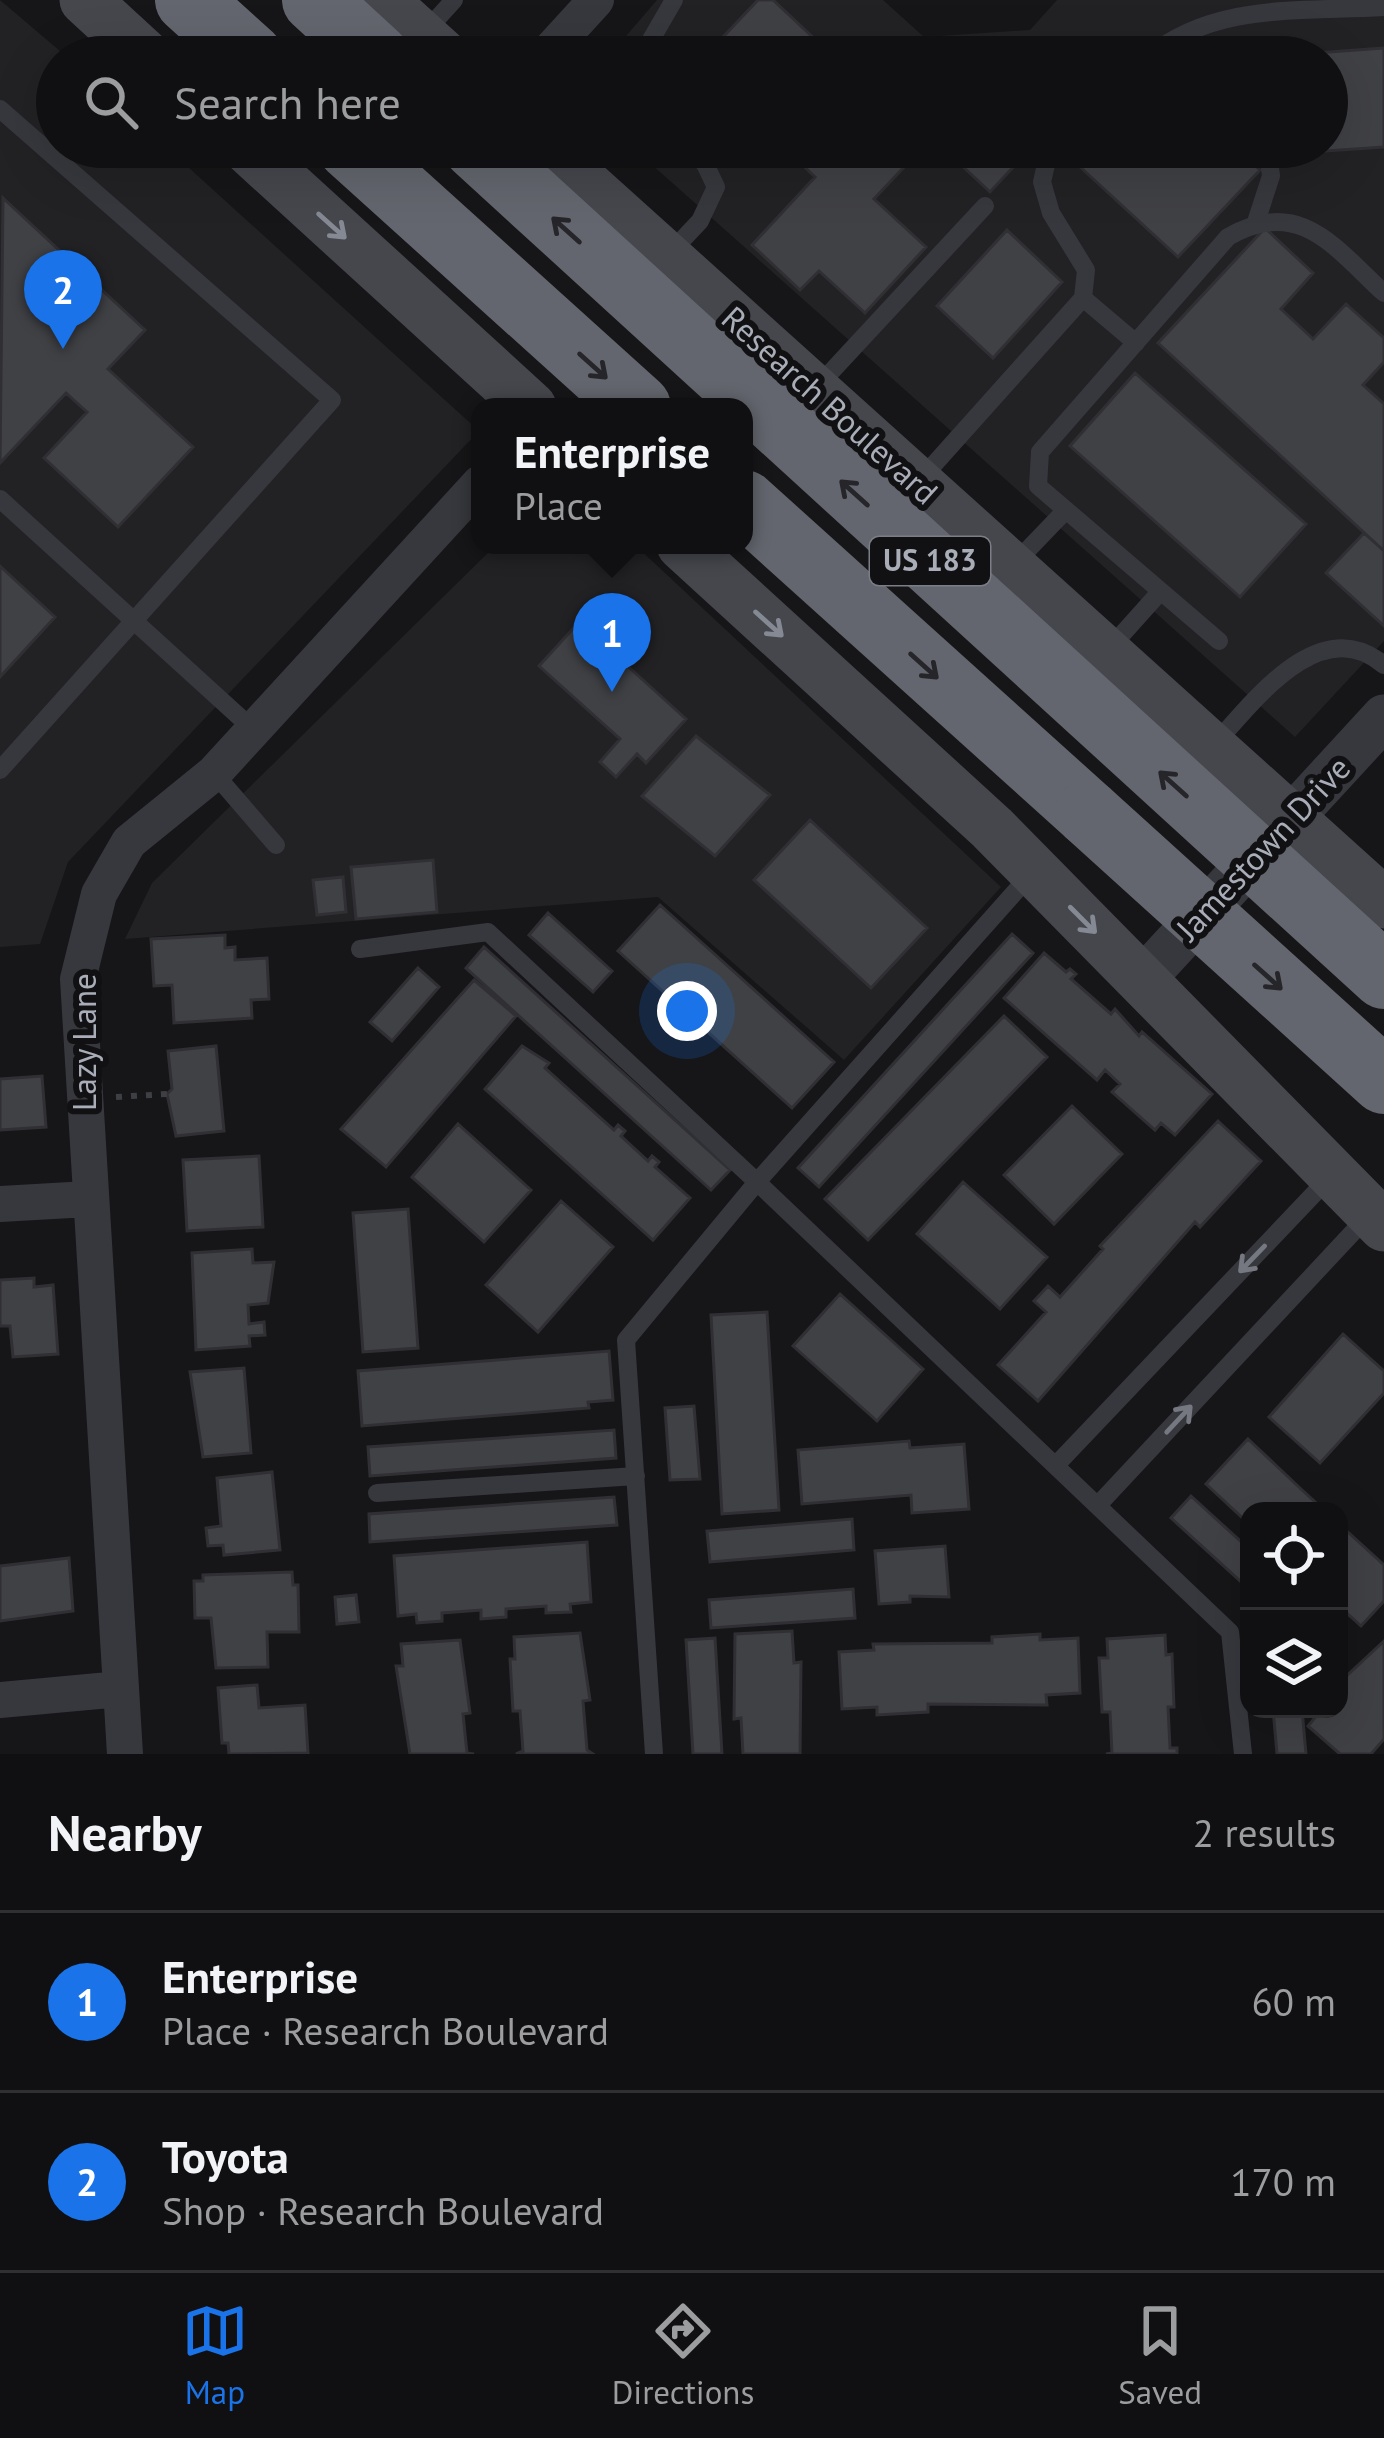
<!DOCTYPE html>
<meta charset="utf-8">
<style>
:root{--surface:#101012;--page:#1e1e20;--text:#f1f3f6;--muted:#9c9d9f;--line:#303032;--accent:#1a73e8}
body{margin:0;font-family:"PT Sans",sans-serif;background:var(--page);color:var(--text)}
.controls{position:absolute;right:36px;bottom:36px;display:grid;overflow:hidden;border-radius:24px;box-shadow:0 12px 48px #0002}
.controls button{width:108px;height:108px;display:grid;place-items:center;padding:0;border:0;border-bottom:3px solid var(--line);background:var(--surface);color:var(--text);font:60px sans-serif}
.you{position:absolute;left:687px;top:1011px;width:42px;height:42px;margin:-30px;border:9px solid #fff;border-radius:50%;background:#1a73e8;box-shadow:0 0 0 18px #1a73e833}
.badge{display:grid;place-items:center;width:78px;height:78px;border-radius:50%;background:var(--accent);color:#fff;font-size:39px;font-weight:700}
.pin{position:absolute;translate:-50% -99px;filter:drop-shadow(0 3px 6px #0008)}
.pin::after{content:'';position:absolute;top:63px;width:42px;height:36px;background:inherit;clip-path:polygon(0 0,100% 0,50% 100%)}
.popup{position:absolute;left:471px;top:398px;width:282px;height:156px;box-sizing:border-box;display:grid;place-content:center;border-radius:24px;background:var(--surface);filter:drop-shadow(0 3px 9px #0005);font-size:39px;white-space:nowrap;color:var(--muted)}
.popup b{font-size:45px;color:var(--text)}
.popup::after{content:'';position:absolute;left:50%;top:100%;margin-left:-24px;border:24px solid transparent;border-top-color:var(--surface)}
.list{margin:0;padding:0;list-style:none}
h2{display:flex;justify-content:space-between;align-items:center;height:156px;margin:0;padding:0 48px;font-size:51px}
h2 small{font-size:39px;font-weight:400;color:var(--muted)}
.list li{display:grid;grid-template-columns:78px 1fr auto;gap:36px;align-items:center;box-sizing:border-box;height:180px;padding:0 48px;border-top:3px solid var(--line)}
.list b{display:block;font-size:45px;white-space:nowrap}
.list p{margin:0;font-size:39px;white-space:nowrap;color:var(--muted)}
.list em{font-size:39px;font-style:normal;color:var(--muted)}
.icon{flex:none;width:66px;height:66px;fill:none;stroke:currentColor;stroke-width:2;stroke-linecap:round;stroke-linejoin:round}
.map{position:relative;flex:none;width:1384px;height:1754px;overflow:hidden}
.search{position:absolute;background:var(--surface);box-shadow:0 12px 48px #0002;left:36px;right:36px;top:36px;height:132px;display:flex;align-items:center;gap:30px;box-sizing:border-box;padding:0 42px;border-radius:66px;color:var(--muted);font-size:45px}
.sheet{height:516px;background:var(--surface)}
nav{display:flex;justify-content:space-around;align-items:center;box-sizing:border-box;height:168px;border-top:3px solid var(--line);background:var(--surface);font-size:33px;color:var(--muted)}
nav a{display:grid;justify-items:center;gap:6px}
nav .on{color:var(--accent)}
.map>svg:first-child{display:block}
.built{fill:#222225}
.building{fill:#404145;stroke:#303034;stroke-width:3}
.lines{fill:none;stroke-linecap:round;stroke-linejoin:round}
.path{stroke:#3d3f44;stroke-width:6;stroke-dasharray:6 9;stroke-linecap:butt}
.service{stroke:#37383d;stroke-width:18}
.minor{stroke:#37383d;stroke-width:36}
.tertiary{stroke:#37383d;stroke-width:45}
.secondary{stroke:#45474d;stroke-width:51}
.motorway{stroke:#63666e;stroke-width:66}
.motorway-bridge{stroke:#63666e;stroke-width:66}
.oneway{stroke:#858993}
.oneway2{stroke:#26262a}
.oneway3{stroke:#757881}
.labels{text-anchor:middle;stroke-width:12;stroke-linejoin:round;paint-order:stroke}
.shield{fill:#111113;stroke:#7b7e86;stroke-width:3}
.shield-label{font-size:30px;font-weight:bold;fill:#a8adb8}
.street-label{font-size:33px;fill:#a8adb8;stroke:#111113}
</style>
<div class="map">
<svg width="1384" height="1754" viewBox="0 0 1384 1754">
<rect width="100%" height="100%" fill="#161618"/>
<!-- built -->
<path class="built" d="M0,0L67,57H57V147H166L479,431L68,862L40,944L0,947Z
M657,0H883L924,37L1030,30L1057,0H1384V641L1295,737L632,147H1327V57H608Z
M496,545H635L1001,887L844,1060L658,897L125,939L152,883Z"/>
<!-- building -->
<path class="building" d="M758,0H773L834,57H704Z
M944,38L964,57H926Z
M1384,48V147L1297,153L1296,147H1327V57H1259Z
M784,147H923L874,199L926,247L865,313L819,271L800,290L752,245L815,177Z
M942,147H1032L990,192Z
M1072,147H1235L1260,170L1178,257L1066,154Z
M3,198L145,330L108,369L193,447L118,527L44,458L87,412L66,393L0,463Z
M1265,228L1313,273L1281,309L1313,339L1346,304L1384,338V362L1363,385L1384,404V551L1158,343Z
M1007,230L1062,282L993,358L937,306Z
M1135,373L1306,524L1240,597L1070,446Z
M1364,533L1384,551V626L1326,573Z
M0,566L55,617L0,677Z
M579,622L686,719L646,763L637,754L616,777L600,762L620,739L539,666Z
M696,736L770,795L715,856L642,796Z
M810,820L927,928L871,988L754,880Z
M433,860L437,912L356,919L351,867Z
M343,877L346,912L317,915L313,880Z
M660,905L834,1062L792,1108L618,951Z
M548,913L612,971L593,992L529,935Z
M1012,934L1033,953L819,1187L798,1168Z
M225,935V948L235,947V960L267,958L269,999L251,1000L252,1018L174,1023L172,985L154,986L151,939Z
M484,947L730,1170L711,1190L466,968Z
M1044,953L1066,972L1070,969L1076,974L1071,979L1111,1014L1115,1009L1139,1036L1142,1032L1212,1094L1175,1135L1161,1123L1155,1130L1112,1092L1120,1084L1105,1070L1097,1080L1004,998Z
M418,968L439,987L392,1041L370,1022Z
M474,980L516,1016L386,1167L341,1129Z
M1004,1016L1047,1057L868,1240L825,1199Z
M216,1046L224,1131L176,1136L167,1094L172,1089L168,1051Z
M522,1046L549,1063L545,1068L614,1130L618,1125L625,1131L621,1136L648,1161L652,1156L659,1162L655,1167L690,1198L653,1240L485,1089Z
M42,1076L46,1127L0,1130V1079Z
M1072,1106L1122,1154L1054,1224L1004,1175Z
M1218,1121L1261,1161L1200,1227L1195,1222L1038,1401L998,1365L1046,1312L1034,1301L1048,1286L1060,1297L1103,1249L1100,1246Z
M458,1124L531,1190L484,1242L412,1177Z
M259,1156L263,1227L187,1231L183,1160Z
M963,1182L1047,1257L1000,1309L917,1234Z
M561,1201L613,1247L538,1332L486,1285Z
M408,1209L418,1348L363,1352L353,1213Z
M252,1249L253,1263L274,1262L268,1303L248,1305L249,1324L264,1322L265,1335L249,1336L250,1346L196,1350L192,1253Z
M34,1278V1287L53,1285L58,1354L13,1357L10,1326H0V1280Z
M840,1294L923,1369L877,1421L793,1346Z
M767,1312L779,1510L722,1514L711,1315Z
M1343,1334L1384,1371V1393L1320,1463L1269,1417Z
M609,1351L613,1400L588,1402L589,1408L362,1426L358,1371Z
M244,1368L251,1453L203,1457L190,1372Z
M694,1406L700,1479L670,1480L665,1408Z
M614,1430L616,1458L370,1476L368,1447Z
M1248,1439L1301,1489L1325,1511H1249V1524L1206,1484Z
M909,1441L910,1448L964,1444L969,1509L912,1513L911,1495L802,1504L798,1450Z
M272,1472L280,1550L224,1555L223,1545L208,1546L206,1528L221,1526L217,1478Z
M1191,1496L1249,1549V1589L1171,1518Z
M614,1497L617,1525L370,1542L369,1514Z
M852,1519L854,1550L710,1562L707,1531Z
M1339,1524L1384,1565V1601L1361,1626L1339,1606Z
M587,1542L591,1602L570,1604L571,1612L546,1613V1606L506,1609V1617L481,1619V1610L442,1613V1621L417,1623L416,1614L398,1616L394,1556Z
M945,1546L949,1597L910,1596V1602L879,1604L875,1551Z
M69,1558L73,1611L0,1621V1566Z
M292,1572L293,1585H298L299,1632H267L268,1667L216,1668L211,1618H195L194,1581H203V1575Z
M853,1589L855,1618L711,1628L709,1600Z
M356,1595L359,1622L337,1624L335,1597Z
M792,1631L794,1663L801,1662L800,1754H743L741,1718L734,1719L735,1634Z
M580,1633L590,1700L583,1701L587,1750L593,1754H516L523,1751L520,1711H513L510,1659H515L514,1637Z
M1040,1634V1640L1078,1638L1080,1693L1046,1695L1047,1705L928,1704V1712L877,1715V1707L842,1709L839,1652L874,1650L873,1644L992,1643V1637Z
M1165,1635L1166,1655L1172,1654L1174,1707H1168L1170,1748H1177V1754H1106L1112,1753L1110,1712H1102L1099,1658H1108L1107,1639Z
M715,1638L722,1754H693L686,1640Z
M460,1640L470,1713L463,1714L467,1753L474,1754H410L396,1666H403L401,1644Z
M1384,1641V1739L1371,1754H1340L1308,1726L1322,1709H1339V1683Z
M257,1685L259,1708L305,1705L308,1753L229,1754L228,1743H222L218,1688Z
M1273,1709H1302L1306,1754H1277Z"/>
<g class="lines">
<!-- path -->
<path class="path" d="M116,1097L167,1094"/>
<!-- service -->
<path class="service" d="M425,32L454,0
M641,57L674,0
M1148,57C1215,2 1301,12 1384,7
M0,109L332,400L0,770
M1256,222L1271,176L1268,153L1261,147
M669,254L700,221L716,187L705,164L687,147
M1083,298L1136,343
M817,387L985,206
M920,480L1083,298L1086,270L1051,213L1042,182L1047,160L1059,147
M0,499L254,730
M1015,563L1066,510
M1219,641L1038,486L1040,452L1228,237C1300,196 1334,247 1384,293
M1108,650L1160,592
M1213,746C1254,701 1320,611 1384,665
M214,773L276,845
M360,949L488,932L757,1182L1031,874
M1057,1464L1330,1177
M377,1493L636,1476
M1099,1504L1370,1214
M654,1754L626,1340L757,1182L1230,1632L1243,1754"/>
<!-- minor -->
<path class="minor" d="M544,57L596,0
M0,1204L88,1199
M0,1700L120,1689
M125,1754L78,979L99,894L129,842L214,773L480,483"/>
<!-- tertiary -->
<path class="tertiary" d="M1142,980L1384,717"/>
<!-- secondary -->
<path class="secondary" d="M85,0L147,57
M382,0L445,57
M246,147L531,407
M544,147L1384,903
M682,545L992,828L1384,1226"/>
<!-- motorway -->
<path class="motorway" d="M188,0L251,57
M315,0L377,57
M350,147L638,407
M744,503L1088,813"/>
<!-- motorway-bridge -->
<path class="motorway-bridge" d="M476,147L1384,976
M1088,813L1384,1081"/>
</g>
<!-- one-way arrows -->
<defs><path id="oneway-shaft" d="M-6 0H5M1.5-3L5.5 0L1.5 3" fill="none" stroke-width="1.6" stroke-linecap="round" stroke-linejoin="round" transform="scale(3)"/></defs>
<g class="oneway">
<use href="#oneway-shaft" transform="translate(332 226) rotate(42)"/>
<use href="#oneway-shaft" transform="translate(769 624) rotate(42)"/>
<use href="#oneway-shaft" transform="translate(1083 920) rotate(45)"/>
</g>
<g class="oneway2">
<use href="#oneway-shaft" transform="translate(566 230) rotate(-138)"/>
<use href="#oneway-shaft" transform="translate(593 366) rotate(42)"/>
<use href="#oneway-shaft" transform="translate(854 493) rotate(-138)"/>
<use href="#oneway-shaft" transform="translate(924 666) rotate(42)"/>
<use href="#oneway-shaft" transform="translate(1173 784) rotate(-138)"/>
<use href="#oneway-shaft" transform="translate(1268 977) rotate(42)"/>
</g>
<g class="oneway3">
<use href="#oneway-shaft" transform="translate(1252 1259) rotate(134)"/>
<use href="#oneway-shaft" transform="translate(1179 1419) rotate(-47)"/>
</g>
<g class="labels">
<!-- shield labels -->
<rect class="shield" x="870" y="537" width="120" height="48" rx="9"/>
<g class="shield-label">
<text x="930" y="571">US 183</text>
</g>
<!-- street labels -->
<g class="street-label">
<text transform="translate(830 405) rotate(42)" y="12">Research Boulevard</text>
<text transform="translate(1263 848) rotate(-47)" y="12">Jamestown Drive</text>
<text transform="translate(84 1042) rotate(-90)" y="12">Lazy Lane</text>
</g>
</g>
</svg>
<div class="controls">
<button><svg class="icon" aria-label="locate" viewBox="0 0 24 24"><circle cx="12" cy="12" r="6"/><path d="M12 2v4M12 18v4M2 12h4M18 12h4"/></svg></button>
<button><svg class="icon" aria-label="layers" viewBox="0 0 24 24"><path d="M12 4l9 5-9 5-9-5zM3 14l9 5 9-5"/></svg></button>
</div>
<div class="you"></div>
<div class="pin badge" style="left:612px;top:692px">1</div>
<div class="popup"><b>Enterprise</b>Place</div>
<div class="pin badge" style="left:63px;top:349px">2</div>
<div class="search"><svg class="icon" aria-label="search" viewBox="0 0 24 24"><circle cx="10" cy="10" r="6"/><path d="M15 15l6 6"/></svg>Search here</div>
</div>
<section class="sheet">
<h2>Nearby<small>2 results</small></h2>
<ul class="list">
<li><span class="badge">1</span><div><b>Enterprise</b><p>Place · Research Boulevard</p></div><em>60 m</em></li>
<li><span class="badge">2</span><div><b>Toyota</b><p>Shop · Research Boulevard</p></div><em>170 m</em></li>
</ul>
</section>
<nav>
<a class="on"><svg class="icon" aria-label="map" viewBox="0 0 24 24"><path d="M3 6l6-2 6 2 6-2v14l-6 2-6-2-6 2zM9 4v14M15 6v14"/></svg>Map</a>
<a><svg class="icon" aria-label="directions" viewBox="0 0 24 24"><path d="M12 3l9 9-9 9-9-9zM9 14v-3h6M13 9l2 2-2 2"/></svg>Directions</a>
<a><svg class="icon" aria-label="saved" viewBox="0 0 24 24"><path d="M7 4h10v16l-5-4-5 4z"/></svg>Saved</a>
</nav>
